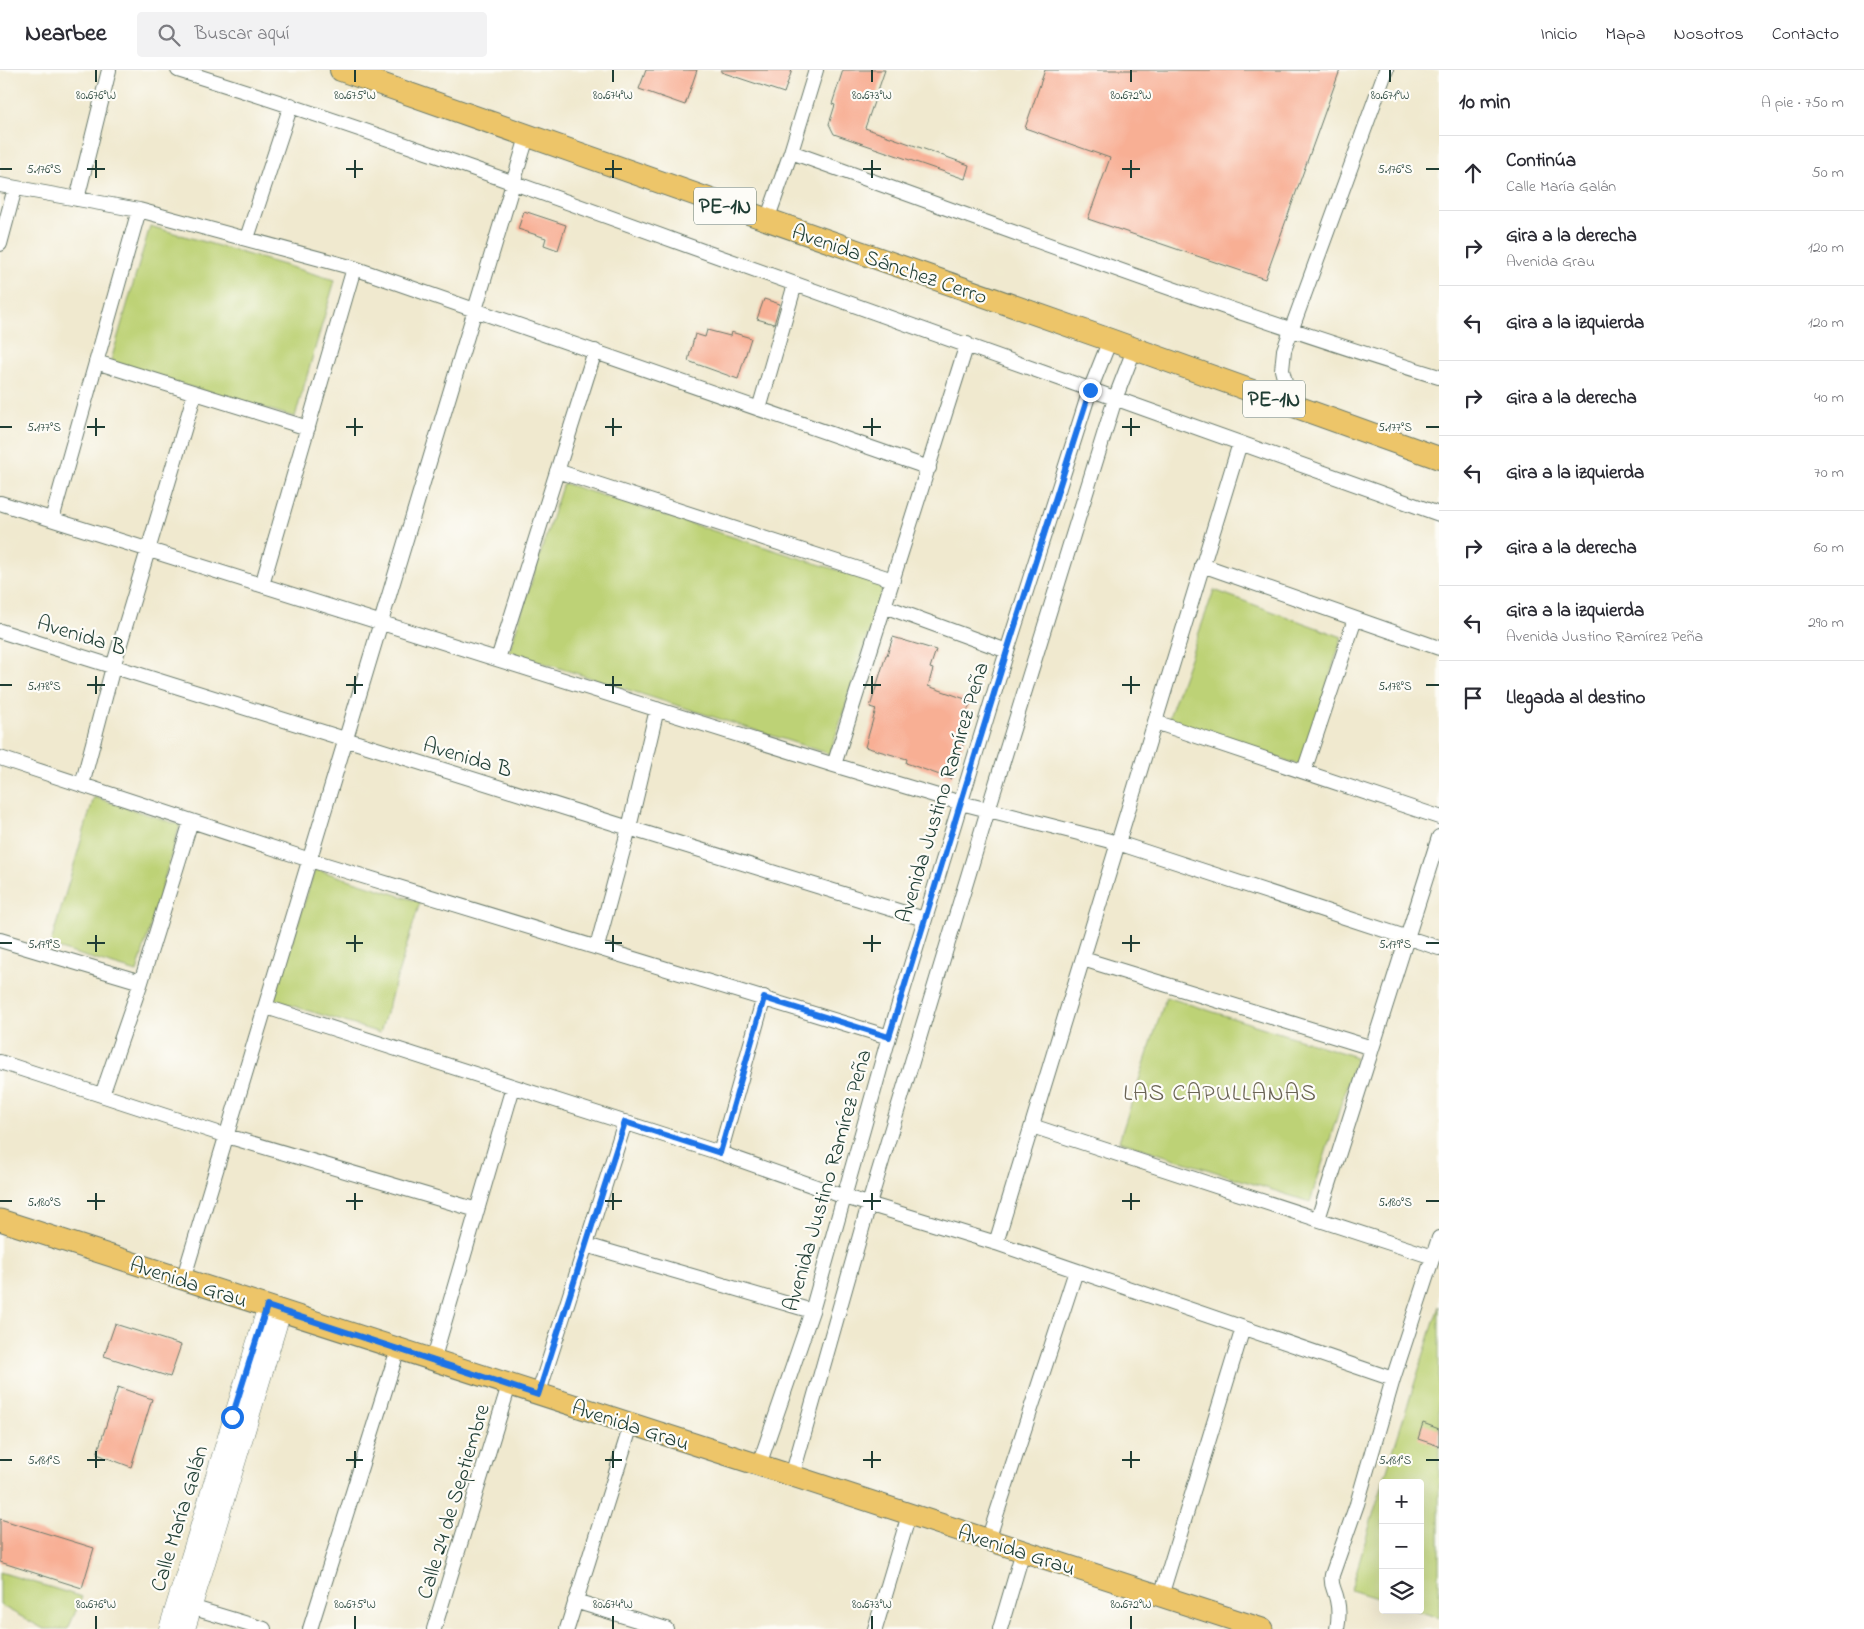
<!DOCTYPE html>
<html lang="es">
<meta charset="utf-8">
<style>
:root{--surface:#fff;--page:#f2f2f3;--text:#2b2b33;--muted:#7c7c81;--line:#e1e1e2}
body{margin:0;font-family:"Indie Flower",sans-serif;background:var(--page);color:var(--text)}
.controls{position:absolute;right:15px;bottom:15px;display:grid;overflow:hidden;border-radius:5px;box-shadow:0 5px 20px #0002}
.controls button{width:45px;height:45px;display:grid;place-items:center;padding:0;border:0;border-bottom:1px solid var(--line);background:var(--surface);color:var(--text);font:25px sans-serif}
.stop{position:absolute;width:15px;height:15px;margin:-11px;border:4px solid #1a73e8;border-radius:50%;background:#fff}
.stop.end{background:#1a73e8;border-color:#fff;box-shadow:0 1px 5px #0008}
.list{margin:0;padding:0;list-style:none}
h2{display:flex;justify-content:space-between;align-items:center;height:65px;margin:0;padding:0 20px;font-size:21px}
h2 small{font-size:16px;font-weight:400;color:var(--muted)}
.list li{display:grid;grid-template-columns:32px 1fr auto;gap:15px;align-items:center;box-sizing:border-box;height:75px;padding:0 20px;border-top:1px solid var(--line)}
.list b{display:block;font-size:19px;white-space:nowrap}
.list p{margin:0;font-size:16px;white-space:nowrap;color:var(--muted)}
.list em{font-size:16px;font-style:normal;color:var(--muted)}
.icon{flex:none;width:28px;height:28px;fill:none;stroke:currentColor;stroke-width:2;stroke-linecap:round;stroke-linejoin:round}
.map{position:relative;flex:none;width:1439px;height:1559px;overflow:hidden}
header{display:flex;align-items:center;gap:30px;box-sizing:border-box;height:70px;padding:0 25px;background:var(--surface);border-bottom:1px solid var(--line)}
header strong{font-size:24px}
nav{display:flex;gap:28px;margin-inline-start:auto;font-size:18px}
.search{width:350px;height:45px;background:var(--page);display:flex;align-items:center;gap:12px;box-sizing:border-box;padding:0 18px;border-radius:5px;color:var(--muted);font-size:19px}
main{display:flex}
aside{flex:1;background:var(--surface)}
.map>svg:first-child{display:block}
.green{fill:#bdd276;stroke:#6e8855}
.building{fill:#f8af94}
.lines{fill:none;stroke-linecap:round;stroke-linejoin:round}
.minor-casing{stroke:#68796a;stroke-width:16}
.tertiary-casing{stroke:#68796a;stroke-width:19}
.primary-casing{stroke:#68796a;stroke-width:23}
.trunk-casing{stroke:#68796a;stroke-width:24}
.minor{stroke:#fff;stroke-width:14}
.tertiary{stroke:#fff;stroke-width:18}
.primary{stroke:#edc569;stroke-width:21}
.trunk{stroke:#edc569;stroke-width:22}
.route{stroke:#1a73e8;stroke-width:6}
.ticks{fill:none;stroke:#1f3d34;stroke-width:2}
.labels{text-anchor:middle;stroke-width:4.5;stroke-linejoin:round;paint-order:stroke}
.shield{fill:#fdfcf7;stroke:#62766e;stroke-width:1}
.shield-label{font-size:21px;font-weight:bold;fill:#1f3d34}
.street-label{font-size:22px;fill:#1f3d34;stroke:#fdfcf7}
.neighbourhood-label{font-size:24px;letter-spacing:1px;fill:#6b6556;stroke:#fdfcf7}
.ticks-label{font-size:12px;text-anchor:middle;fill:#1f3d34;stroke:#fdfcf7;stroke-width:4.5;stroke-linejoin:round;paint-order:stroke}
</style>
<header>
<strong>Nearbee</strong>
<div class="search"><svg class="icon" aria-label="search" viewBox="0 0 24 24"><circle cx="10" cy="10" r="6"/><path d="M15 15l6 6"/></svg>Buscar aquí</div>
<nav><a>Inicio</a><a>Mapa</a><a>Nosotros</a><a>Contacto</a></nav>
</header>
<main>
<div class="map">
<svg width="1439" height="1559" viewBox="0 0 1439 1559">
<rect width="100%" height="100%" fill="#fdfcf7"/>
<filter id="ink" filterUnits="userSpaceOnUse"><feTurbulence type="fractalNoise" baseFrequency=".02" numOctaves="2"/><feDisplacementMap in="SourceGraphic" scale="10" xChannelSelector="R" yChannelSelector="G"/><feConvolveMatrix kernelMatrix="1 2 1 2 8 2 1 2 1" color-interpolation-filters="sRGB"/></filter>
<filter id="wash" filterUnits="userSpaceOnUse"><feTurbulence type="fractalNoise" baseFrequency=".0096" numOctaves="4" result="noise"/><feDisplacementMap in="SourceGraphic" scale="20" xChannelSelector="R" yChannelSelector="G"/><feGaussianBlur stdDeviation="1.12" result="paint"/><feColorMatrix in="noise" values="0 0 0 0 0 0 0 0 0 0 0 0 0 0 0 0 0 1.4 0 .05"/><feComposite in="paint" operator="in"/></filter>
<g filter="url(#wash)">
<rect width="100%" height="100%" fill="#f0e9cf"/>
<!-- green -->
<path class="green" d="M150,156L335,210L295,347L110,294Z
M563,413L884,515L830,684L509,582Z
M1214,520L1342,567L1302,696L1168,650Z
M94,727L180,755L137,902L50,876Z
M315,799L420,832L380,963L274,930Z
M1166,927L1356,987L1310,1132L1119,1071Z
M1439,1236V1548L1415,1540H1420V1413H1383V1530L1351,1520L1375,1438Z
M0,1502L82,1527L68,1559H44L0,1535Z"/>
<g id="blocks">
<!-- building -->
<path class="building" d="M646,0H697L685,35L639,19Z
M721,0H792L784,23L721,2Z
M843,0H885L865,58L969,95L965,109L834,64L829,54L835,35L832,34Z
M1045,0H1340L1265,209L1088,149L1110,88L1025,58Z
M524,141L566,155L558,180L544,175L546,168L518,159Z
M764,229L780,234L774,254L757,249Z
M707,260L730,266L731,262L751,268L738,309L688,291L695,264L705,267Z
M893,567L936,580L930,598L933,599L928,616L971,631L964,650L968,651L962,668H965L951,709L906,693L907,689L865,677L876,639L870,637L886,585H887Z
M115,1254L181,1275L170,1307L104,1286Z
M118,1317L152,1329L131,1397L97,1384Z
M1423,1353L1439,1359V1376L1418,1369Z
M0,1449L94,1478L82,1518L0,1492Z"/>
</g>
</g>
<g filter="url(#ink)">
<use href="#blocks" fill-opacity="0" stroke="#68796a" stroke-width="1"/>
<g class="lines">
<!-- minor casing -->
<g class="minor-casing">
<path id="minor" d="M178,0C349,53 518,114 686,175C937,264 1188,355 1439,444
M791,82C1007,159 1220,240 1439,307
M0,115L139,140L354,198L929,398
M77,129L109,0
M767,150L791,82L816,0
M247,168L291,35
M0,174L15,118
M96,292L308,358
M1291,335L1282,300L1284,280L1386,0
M759,339L795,214
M557,401L893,510
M0,433L834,695L961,733L1118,773L1439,878
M52,449L139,140
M1202,495L1439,578
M262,515L354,198
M884,536L1007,581
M0,561L629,758L924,849
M498,589L595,281
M1155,652L1439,747
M0,688L310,790L889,967
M834,695L967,274
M1304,701L1355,549
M82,715L113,597L195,323
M0,870L141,912
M597,877L629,758L657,639
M1083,889L1372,978
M266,937L720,1083L845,1127L996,1173L1393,1309
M0,992L227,1066L477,1140
M102,1025L141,912L191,751
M1032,1056L1433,1187
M720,1083L764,927
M1318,1149L1439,767
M996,1173L1240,373
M586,1175L812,1241
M183,1210L527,67
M433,1291L513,1017
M538,1325L625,1052
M759,1395L812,1241L889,967L1007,581L1090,320L1110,270
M792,1406L869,1134L988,740L1115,329L1134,280
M988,1470L1076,1201
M1161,1526L1243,1258
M575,1531L666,1559
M184,1535L264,1559
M310,1559L398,1279
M434,1559L509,1315
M567,1559L631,1355
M875,1559L909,1445
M1000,1559L1023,1481
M1337,1559C1339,1549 1339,1539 1337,1530C1335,1519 1330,1516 1332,1505L1357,1434L1393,1309L1439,1168"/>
</g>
<!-- tertiary casing -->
<g class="tertiary-casing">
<path id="tertiary" d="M168,1559L267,1236
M186,1559L282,1241"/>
</g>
<!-- primary casing -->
<g class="primary-casing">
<path id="primary" d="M0,1150L759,1395L1262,1559"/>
</g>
<!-- trunk casing -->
<g class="trunk-casing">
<path id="trunk" d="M341,0L1110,270L1439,388"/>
</g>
<!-- minor -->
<use href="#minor" class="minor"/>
<!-- tertiary -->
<use href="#tertiary" class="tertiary"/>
<!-- primary -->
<use href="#primary" class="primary"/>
<!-- trunk -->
<use href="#trunk" class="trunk"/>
</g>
</g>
<g class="lines" filter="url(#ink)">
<!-- route -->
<path class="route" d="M232,1347L267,1236L538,1325L625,1052L720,1083L764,928L889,967L1007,581L1090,320"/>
</g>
<!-- ticks -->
<path class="ticks" d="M96,0V12M355,0V12M613,0V12M872,0V12M1131,0V12M1390,0V12M96,90V108M355,90V108M613,90V108M872,90V108M1131,90V108M0,99H12M87,99H105M346,99H363M605,99H622M863,99H881M1122,99H1140M1426,99H1439M96,348V366M355,348V366M613,348V366M872,348V366M1131,348V366M0,357H12M87,357H105M346,357H363M605,357H622M863,357H881M1122,357H1140M1426,357H1439M96,606V624M355,606V624M613,606V624M872,606V624M1131,606V624M0,615H12M87,615H105M346,615H363M605,615H622M863,615H881M1122,615H1140M1426,615H1439M96,865V882M355,865V882M613,865V882M872,865V882M1131,865V882M0,873H12M87,873H105M346,873H363M605,873H622M863,873H881M1122,873H1140M1426,873H1439M96,1123V1140M355,1123V1140M613,1123V1140M872,1123V1140M1131,1123V1140M0,1131H12M87,1131H105M346,1131H363M605,1131H622M863,1131H881M1122,1131H1140M1426,1131H1439M96,1381V1398M355,1381V1398M613,1381V1398M872,1381V1398M1131,1381V1398M0,1390H12M87,1390H105M346,1390H363M605,1390H622M863,1390H881M1122,1390H1140M1426,1390H1439M96,1546V1559M355,1546V1559M613,1546V1559M872,1546V1559M1131,1546V1559"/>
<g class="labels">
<!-- shield labels -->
<g class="shield">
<rect x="694" y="117.5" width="62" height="37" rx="4"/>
<rect x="1243" y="310.5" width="62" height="37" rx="4"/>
</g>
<g class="shield-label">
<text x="725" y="143">PE-1N</text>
<text x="1274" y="336">PE-1N</text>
</g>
<!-- street labels -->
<g class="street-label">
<text transform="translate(890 193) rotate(19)" y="8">Avenida Sánchez Cerro</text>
<text transform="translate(82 564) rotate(17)" y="8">Avenida B</text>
<text transform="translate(468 686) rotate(17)" y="8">Avenida B</text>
<text transform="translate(941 722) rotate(-73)" y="8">Avenida Justino Ramírez Peña</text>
<text transform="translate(826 1110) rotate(-74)" y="8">Avenida Justino Ramírez Peña</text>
<text transform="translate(189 1211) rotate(18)" y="8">Avenida Grau</text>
<text transform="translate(631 1354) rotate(18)" y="8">Avenida Grau</text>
<text transform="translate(452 1431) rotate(-73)" y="8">Calle 24 de Septiembre</text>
<text transform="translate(178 1448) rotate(-73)" y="8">Calle María Galán</text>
<text transform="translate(1017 1479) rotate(18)" y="8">Avenida Grau</text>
</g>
<!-- neighbourhood labels -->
<g class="neighbourhood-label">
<text x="1220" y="1030">LAS CAPULLANAS</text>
</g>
</g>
<g class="ticks-label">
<text x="96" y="29">80.676°W</text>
<text x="355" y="29">80.675°W</text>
<text x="613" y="29">80.674°W</text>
<text x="872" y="29">80.673°W</text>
<text x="1131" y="29">80.672°W</text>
<text x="1390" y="29">80.671°W</text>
<text x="44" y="103">5.176°S</text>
<text x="1395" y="103">5.176°S</text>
<text x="44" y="361">5.177°S</text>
<text x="1395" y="361">5.177°S</text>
<text x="44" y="620">5.178°S</text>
<text x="1395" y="620">5.178°S</text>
<text x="44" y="878">5.179°S</text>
<text x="1395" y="878">5.179°S</text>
<text x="44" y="1136">5.180°S</text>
<text x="1395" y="1136">5.180°S</text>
<text x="44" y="1394">5.181°S</text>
<text x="1395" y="1394">5.181°S</text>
<text x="96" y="1538">80.676°W</text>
<text x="355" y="1538">80.675°W</text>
<text x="613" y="1538">80.674°W</text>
<text x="872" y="1538">80.673°W</text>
<text x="1131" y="1538">80.672°W</text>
</g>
</svg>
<div class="controls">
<button>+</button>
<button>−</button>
<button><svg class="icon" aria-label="layers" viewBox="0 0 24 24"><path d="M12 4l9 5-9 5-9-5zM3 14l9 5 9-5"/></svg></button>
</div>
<div class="stop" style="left:232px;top:1347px"></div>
<div class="stop end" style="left:1090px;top:320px"></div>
</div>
<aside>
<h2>10 min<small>A pie · 750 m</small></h2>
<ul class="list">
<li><svg class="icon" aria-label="ahead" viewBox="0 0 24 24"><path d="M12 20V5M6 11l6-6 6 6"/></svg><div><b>Continúa</b><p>Calle María Galán</p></div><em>50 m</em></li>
<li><svg class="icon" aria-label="right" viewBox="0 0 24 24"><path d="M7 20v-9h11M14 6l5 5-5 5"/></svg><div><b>Gira a la derecha</b><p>Avenida Grau</p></div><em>120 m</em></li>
<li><svg class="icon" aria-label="left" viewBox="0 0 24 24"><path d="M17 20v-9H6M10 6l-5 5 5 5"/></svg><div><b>Gira a la izquierda</b></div><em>120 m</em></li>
<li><svg class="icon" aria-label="right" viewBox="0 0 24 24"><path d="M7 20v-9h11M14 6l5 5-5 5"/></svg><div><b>Gira a la derecha</b></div><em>40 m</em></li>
<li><svg class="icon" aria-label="left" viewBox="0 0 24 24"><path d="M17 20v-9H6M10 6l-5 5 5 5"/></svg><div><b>Gira a la izquierda</b></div><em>70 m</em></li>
<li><svg class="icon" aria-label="right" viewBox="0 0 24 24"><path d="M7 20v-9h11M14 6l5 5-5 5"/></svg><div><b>Gira a la derecha</b></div><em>60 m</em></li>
<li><svg class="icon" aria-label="left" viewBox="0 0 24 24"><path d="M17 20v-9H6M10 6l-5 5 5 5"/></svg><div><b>Gira a la izquierda</b><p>Avenida Justino Ramírez Peña</p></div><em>290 m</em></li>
<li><svg class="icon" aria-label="arrive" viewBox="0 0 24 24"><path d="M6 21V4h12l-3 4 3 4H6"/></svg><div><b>Llegada al destino</b></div></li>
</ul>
</aside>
</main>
